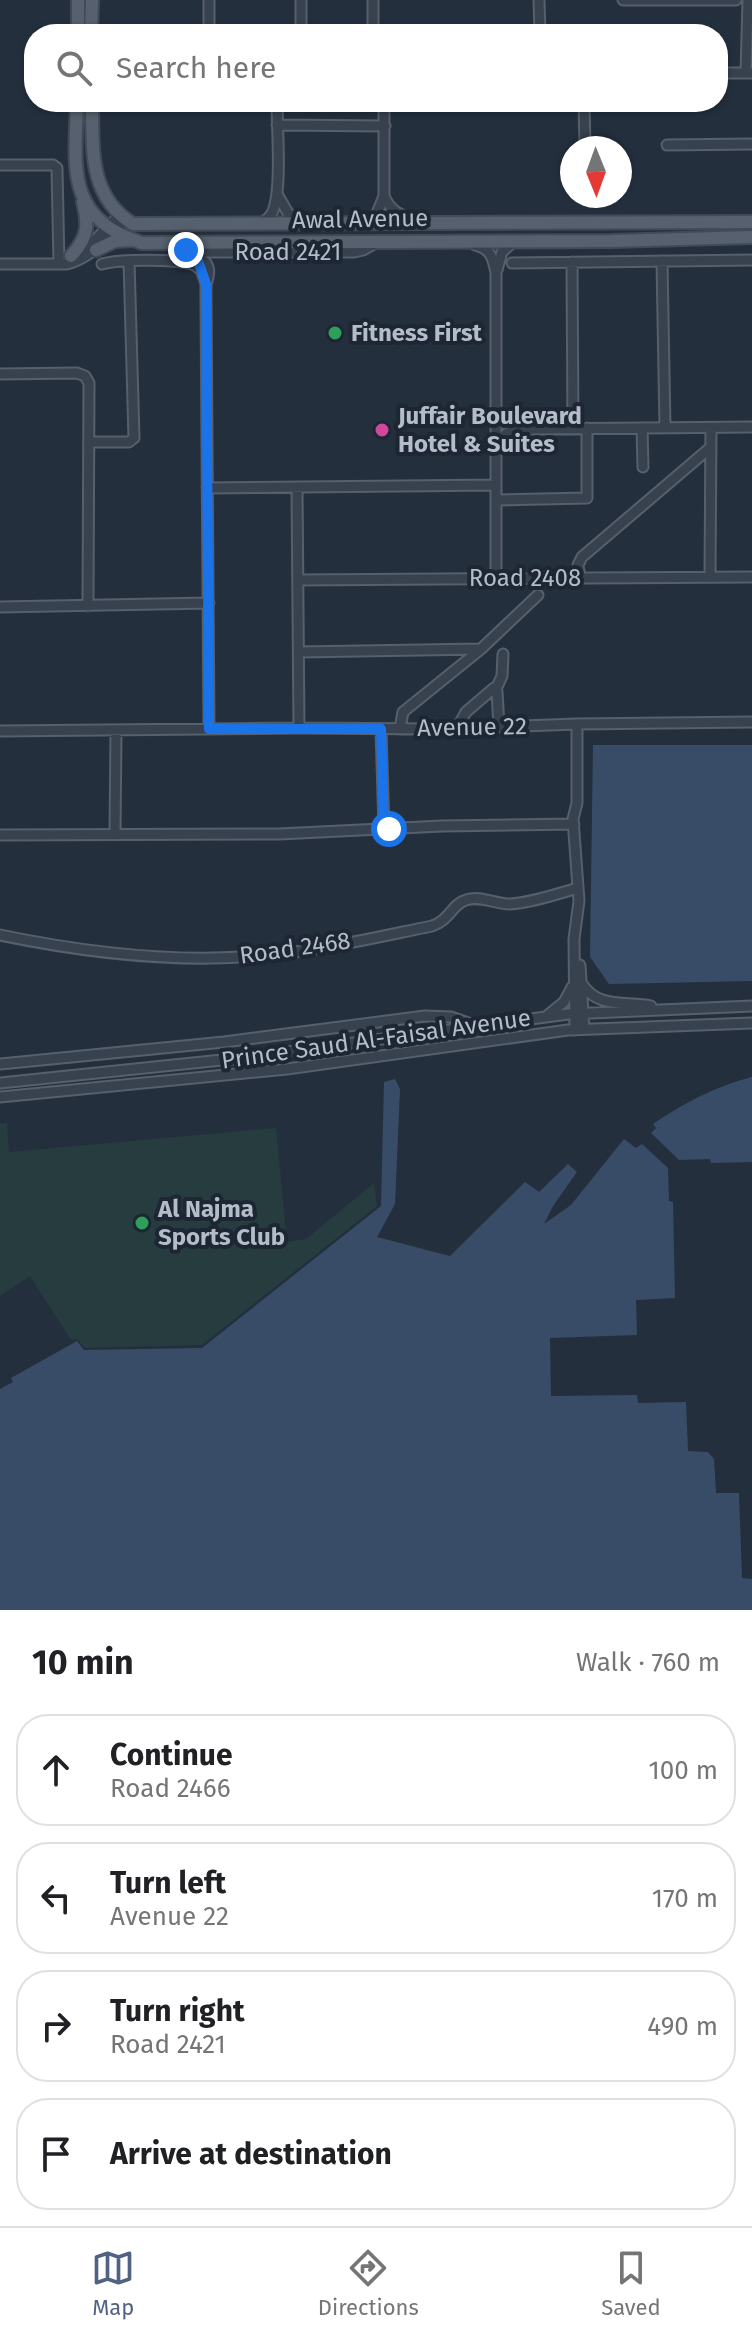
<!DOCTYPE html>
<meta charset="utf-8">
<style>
:root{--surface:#fff;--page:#f6f6f6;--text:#202124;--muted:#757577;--line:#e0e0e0;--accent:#506383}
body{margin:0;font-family:"Fira Sans",sans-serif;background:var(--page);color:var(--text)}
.compass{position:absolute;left:560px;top:136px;width:72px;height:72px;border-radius:50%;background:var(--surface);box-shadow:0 2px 6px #0004;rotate:179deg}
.stop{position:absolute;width:24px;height:24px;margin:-18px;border:6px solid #1a73e8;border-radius:50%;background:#fff}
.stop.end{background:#1a73e8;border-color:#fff;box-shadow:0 2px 8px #0008}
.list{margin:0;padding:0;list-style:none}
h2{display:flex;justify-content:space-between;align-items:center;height:104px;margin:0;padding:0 32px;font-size:34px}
h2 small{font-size:26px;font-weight:400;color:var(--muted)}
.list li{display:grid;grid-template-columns:52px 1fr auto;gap:24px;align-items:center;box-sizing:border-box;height:112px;margin:0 16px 16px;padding:0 16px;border:2px solid var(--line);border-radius:32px}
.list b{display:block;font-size:30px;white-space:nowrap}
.list p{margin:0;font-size:26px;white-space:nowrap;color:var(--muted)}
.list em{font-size:26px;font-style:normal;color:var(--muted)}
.icon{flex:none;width:44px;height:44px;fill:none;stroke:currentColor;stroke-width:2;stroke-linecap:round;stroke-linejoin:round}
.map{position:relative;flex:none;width:752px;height:1610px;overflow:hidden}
.search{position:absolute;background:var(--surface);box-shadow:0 2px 6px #0004;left:24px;right:24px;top:24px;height:88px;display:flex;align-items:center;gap:20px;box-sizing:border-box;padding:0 28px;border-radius:32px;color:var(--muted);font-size:30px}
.sheet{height:616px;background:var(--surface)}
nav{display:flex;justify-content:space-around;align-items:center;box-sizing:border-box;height:112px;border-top:2px solid var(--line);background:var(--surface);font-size:22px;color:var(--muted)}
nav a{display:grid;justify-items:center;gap:4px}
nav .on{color:var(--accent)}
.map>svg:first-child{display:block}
.green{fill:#263c3f}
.water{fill:#394c67}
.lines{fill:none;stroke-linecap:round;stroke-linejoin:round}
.minor-casing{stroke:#565f6c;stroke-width:13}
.major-casing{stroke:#414a57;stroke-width:16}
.minor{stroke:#38414e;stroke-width:9}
.major{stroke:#56606e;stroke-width:12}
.route{stroke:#1a73e8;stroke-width:10}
.leisure-dot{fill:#2e9e5b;stroke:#1d2633;stroke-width:3}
.hotel-dot{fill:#d1479c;stroke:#1d2633;stroke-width:3}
.labels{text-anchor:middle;stroke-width:8;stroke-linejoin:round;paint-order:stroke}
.street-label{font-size:24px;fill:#b4bcc9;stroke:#1d2633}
.poi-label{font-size:24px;font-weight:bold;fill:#b4bcc9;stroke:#1d2633;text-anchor:start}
</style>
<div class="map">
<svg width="752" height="1610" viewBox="0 0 752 1610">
<rect width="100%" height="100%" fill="#242f3e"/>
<!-- green -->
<path class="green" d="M0,1123H7L9,1152L276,1128L287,1242L306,1239L374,1183L377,1206L202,1345L85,1348L77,1339L71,1340L30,1276L0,1296Z"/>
<!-- water -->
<path class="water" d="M593,745H752V981L609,984L590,957Z
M752,1077V1162L711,1163L710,1159L679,1160L651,1133L656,1128L653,1124C684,1103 716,1086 752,1077Z
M395,1079L400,1089L395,1204L377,1237L450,1256L525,1182L539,1192L568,1164L577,1172L553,1206L544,1224L571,1205L624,1139L636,1148L642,1144L668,1168L669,1201L673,1202L675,1298L636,1300L637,1335L550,1338L551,1396L637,1395L638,1403L686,1402L688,1451L708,1452L714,1459L716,1493H739L742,1578L752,1579V1610H0V1389L13,1382L11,1378L77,1341L84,1350L202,1348L381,1206L384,1082Z"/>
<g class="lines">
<!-- minor casing -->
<g class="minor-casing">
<path id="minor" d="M209,0V34
M301,0V34
M539,0L540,34
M623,0H736
M373,34V0
M718,73H752
M746,73L748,0
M584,102L585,148
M277,125L385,126
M667,145L752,144
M0,165H53L57,168L59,264
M277,194L288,213L303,222
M384,196C391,212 400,215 416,220
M366,223L375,218L384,196V102
M260,224C266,220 270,218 273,211C282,188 277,129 277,102
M177,243L186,250L195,252H354L363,250L377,242
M475,245C491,249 493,258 496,273V578
M195,252L206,284V300L209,729
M75,254L90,245L120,215
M194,258C210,259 211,271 206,284
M662,261L665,428
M572,262L573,429
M512,263L752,260
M0,264H67C93,257 107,237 126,220
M102,264C120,259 173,259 191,264C196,265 198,268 202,271
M497,270L502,252L513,242
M0,374L77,373L85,376L89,383L88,606
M642,428L643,467
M90,442H129L134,438L129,261
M496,443L507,433L533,429L752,427
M297,487L299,728
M207,488L496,485
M496,500L587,498V428
M710,577L711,428
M580,578L578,565L582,557L711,447
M298,580L752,577
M0,607L209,603
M299,652L481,649
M496,689L502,676L503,654
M457,728L466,712L494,688L497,691L499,727
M381,729L384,829
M400,729L403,712L481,649L538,595
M0,731L299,728L436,729L577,724L752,722
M115,833L116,731
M0,835L279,834L442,826L574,824
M0,935C87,953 180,964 268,955C323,950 378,937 432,926C450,920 452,904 466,900C479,895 496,904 510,904C532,903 556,894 578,888
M580,965L584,1029
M582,984C598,1009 626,1001 651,1006
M548,1015L564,1002L572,987
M575,1030L574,939L579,901L573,819L577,803V724
M0,1064L224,1042L425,1016L451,1017L474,1025
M0,1083L241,1058L568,1014L752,1006
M0,1097L287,1069L568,1030L752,1023"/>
</g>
<!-- major casing -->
<g class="major-casing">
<path id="major" d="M78,34V0
M91,34L92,0
M77,102C75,168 65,218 142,243L612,241L752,237
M92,102C93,149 88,196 133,224L752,222
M96,250L115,241L131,240
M71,256C88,238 89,225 83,202"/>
</g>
<!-- minor -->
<use href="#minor" class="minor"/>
<!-- major -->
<use href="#major" class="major"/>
</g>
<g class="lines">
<!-- route -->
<path class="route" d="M186,250L195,252L206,284L209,729H381L384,829H389"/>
</g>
<!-- markers -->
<g class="leisure-dot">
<circle cx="335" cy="333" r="8"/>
<circle cx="142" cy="1223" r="8"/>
</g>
<circle class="hotel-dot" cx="382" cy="430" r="8"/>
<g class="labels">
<!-- street labels -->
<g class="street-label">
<text transform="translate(360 219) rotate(-1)" y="8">Awal Avenue</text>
<text x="288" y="260">Road 2421</text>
<text x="525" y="586">Road 2408</text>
<text transform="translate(472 727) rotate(-1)" y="8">Avenue 22</text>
<text transform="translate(295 948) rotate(-8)" y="8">Road 2468</text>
<text transform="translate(376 1039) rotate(-8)" y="8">Prince Saud Al-Faisal Avenue</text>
</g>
<!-- poi labels -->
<g class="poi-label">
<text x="351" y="341">Fitness First</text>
<text x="398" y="424">Juffair Boulevard<tspan x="398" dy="28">Hotel &amp; Suites</tspan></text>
<text x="158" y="1217">Al Najma<tspan x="158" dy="28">Sports Club</tspan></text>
</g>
</g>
</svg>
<svg class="compass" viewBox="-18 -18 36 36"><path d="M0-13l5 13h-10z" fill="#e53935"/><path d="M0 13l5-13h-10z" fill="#757577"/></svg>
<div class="stop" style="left:389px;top:829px"></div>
<div class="stop end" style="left:186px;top:250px"></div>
<div class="search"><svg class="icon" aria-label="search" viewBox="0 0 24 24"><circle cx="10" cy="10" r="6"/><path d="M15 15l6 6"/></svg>Search here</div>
</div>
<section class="sheet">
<h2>10 min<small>Walk · 760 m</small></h2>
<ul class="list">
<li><svg class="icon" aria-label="ahead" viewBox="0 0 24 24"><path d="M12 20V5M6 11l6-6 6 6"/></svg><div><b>Continue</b><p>Road 2466</p></div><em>100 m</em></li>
<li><svg class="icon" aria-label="left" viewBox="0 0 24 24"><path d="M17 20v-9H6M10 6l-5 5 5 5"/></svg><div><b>Turn left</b><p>Avenue 22</p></div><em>170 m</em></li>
<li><svg class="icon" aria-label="right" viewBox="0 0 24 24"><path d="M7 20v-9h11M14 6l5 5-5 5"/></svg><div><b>Turn right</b><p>Road 2421</p></div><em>490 m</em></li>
<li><svg class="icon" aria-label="arrive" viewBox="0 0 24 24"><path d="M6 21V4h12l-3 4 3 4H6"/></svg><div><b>Arrive at destination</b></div></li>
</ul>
</section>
<nav>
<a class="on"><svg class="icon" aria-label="map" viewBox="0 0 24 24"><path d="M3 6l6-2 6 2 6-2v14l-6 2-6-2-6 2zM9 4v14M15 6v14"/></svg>Map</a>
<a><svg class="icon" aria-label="directions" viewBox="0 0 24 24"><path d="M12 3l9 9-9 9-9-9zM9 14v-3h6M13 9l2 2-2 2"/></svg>Directions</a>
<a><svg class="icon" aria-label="saved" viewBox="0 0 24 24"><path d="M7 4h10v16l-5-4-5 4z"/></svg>Saved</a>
</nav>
